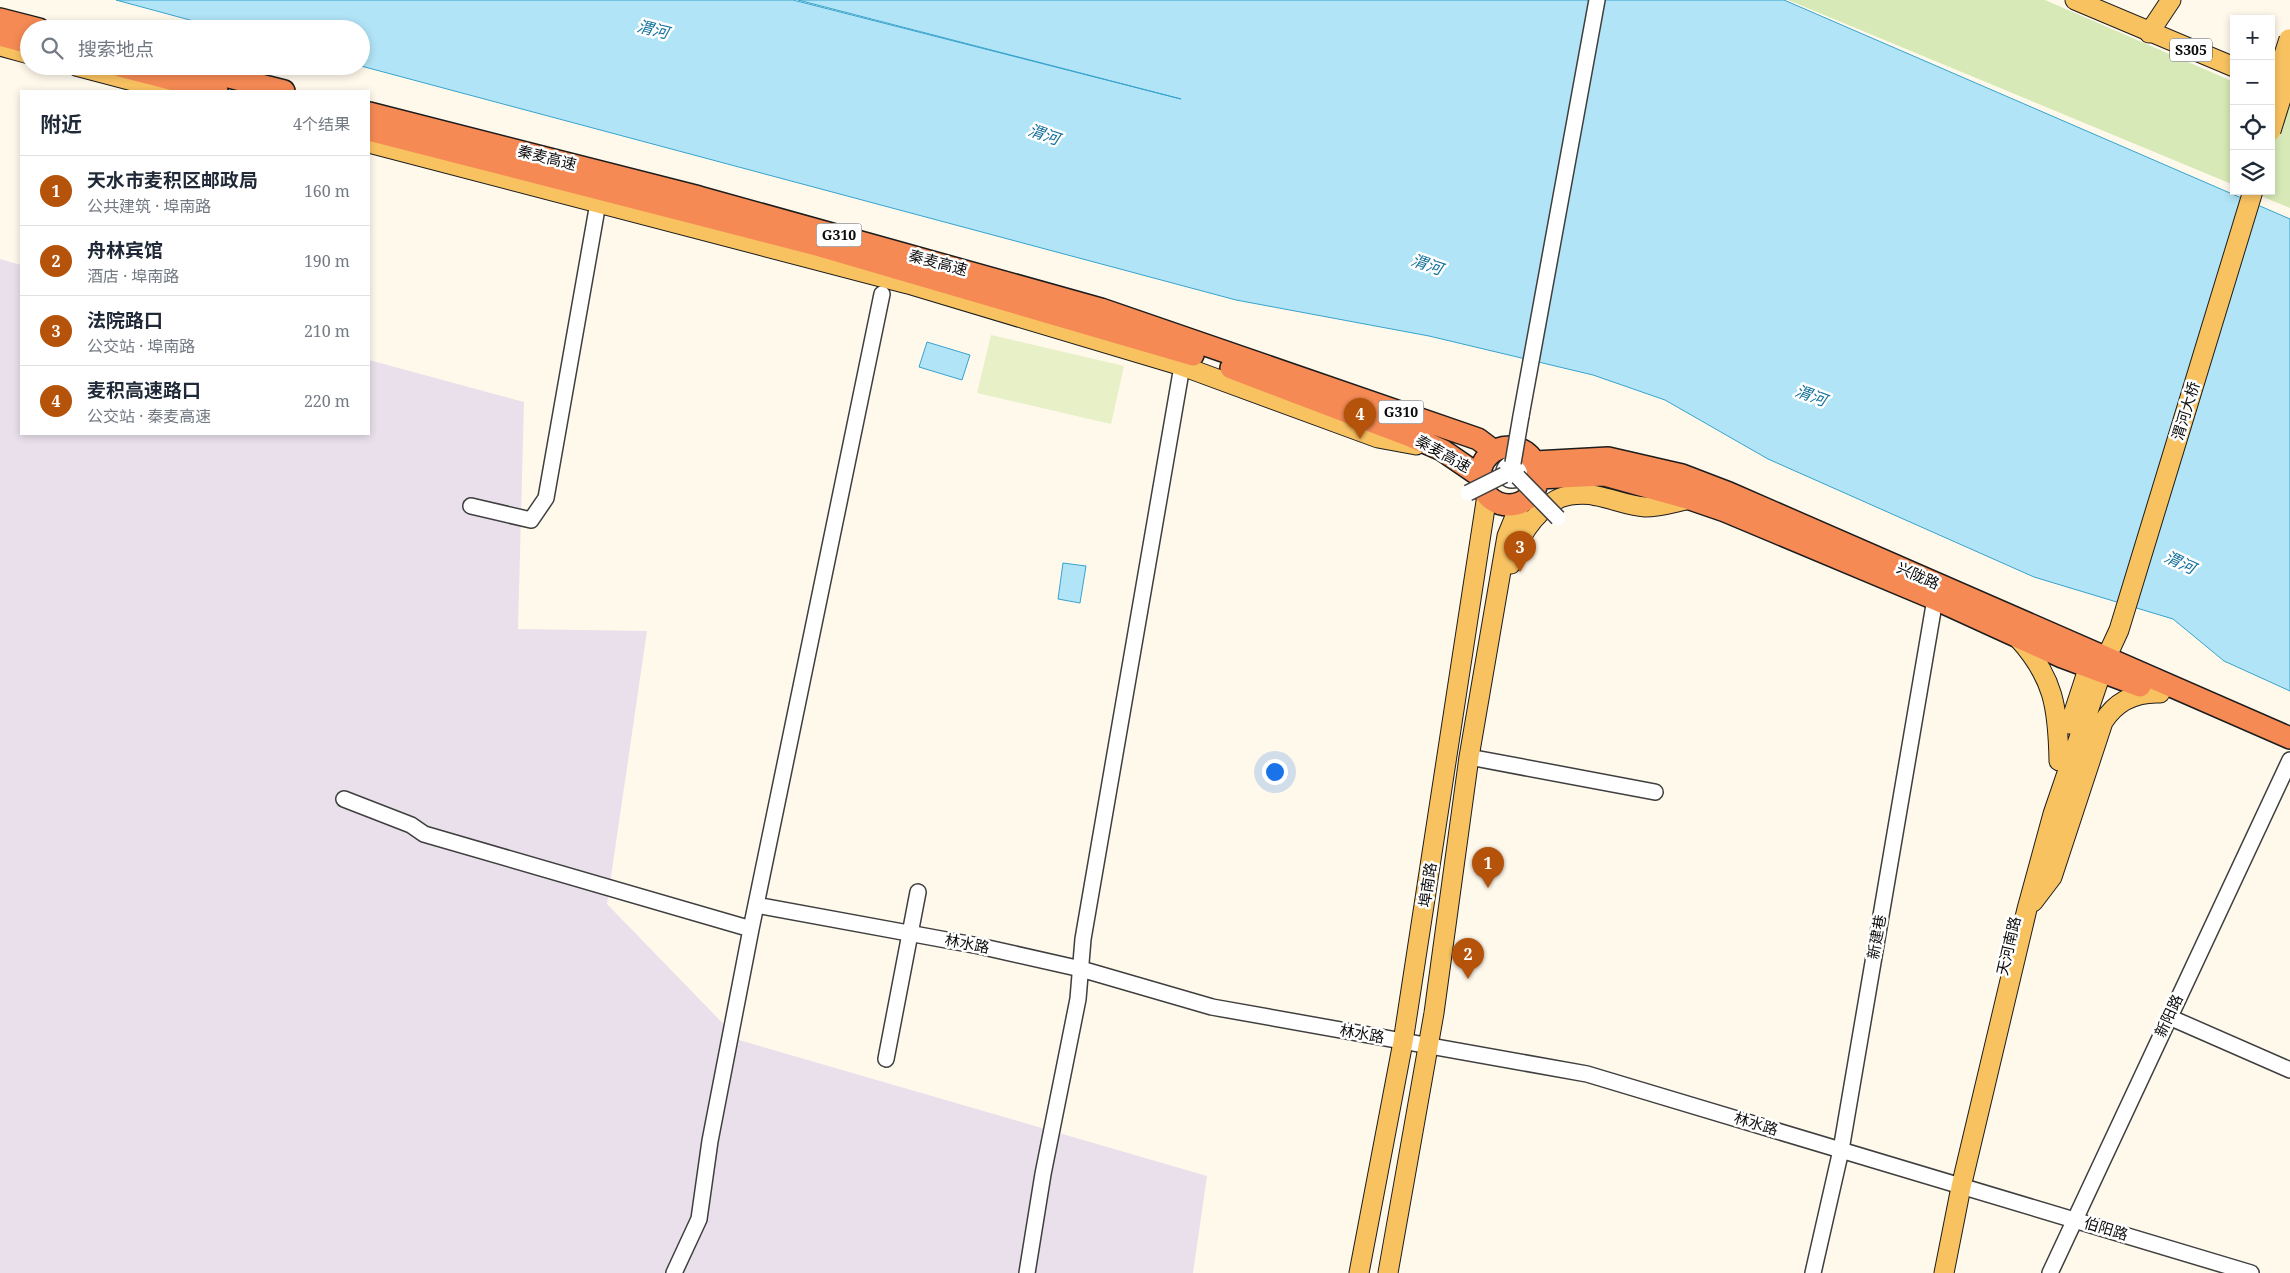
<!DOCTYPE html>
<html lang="zh">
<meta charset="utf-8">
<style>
:root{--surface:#fff;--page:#f6f6f7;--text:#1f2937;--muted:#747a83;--line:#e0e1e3;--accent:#b45309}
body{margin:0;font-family:"Noto Serif","Noto Sans SC",serif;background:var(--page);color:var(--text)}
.controls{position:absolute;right:15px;top:15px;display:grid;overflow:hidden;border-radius:0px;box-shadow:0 2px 8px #0003}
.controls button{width:45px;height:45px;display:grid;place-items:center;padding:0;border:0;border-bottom:1px solid var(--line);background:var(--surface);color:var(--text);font:25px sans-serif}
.you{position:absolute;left:1274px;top:771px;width:18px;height:18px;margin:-12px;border:4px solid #fff;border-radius:50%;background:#1a73e8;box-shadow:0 0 0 8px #1a73e833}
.badge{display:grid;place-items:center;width:32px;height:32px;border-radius:50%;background:var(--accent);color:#fff;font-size:16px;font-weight:700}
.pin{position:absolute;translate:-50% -41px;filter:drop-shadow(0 1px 2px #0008)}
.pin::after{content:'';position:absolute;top:26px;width:18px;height:15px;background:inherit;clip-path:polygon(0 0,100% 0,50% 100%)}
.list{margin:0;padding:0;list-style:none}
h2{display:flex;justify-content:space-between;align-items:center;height:65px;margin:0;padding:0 20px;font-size:21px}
h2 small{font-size:16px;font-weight:400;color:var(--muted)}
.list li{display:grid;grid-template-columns:32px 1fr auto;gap:15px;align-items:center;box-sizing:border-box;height:70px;padding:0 20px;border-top:1px solid var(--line)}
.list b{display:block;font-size:19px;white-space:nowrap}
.list p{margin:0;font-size:16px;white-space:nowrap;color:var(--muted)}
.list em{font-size:16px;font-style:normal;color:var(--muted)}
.icon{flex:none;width:28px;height:28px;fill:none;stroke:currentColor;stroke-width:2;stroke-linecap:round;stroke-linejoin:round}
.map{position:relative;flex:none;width:2290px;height:1273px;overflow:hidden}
.search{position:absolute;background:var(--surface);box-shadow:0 2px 8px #0003;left:20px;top:20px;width:350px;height:55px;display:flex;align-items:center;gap:12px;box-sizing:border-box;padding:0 18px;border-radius:28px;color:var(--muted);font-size:19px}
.panel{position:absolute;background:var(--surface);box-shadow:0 2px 8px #0003;left:20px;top:90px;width:350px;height:345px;border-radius:0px}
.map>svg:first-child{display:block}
.industrial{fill:#e9e0eb}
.green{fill:#d6e9b6}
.pitch{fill:#e7f0c7}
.water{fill:#b0e4f6;stroke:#37a3ce}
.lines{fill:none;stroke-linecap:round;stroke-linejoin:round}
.minor-casing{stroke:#3f3f3f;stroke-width:18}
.major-casing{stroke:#1d1d1d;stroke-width:21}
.highway-casing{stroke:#1d1d1d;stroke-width:24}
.minor{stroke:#fff;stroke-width:15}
.major{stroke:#f9c261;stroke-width:19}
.highway{stroke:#f58a54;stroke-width:21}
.minor-bridge-casing{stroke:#3f3f3f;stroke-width:18;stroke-linecap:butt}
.major-bridge-casing{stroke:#1d1d1d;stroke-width:21;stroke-linecap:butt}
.minor-bridge{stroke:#fff;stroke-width:15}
.major-bridge{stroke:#f9c261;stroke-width:19}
.labels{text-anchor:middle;stroke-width:5;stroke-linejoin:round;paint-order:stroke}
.shield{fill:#fff;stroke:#555;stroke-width:1}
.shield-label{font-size:14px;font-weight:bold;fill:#0c0c0c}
.street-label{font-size:15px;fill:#0c0c0c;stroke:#fff}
.water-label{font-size:16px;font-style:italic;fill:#15739e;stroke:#fff}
</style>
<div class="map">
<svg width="2290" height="1273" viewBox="0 0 2290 1273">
<rect width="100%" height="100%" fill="#fff9ec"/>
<!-- industrial -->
<path class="industrial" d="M0,259L21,265V434H369V360L524,402L518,629L647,631L607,904L739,1040L1207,1176L1193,1273H0Z"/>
<!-- green -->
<path class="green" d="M1788,0H2045L2234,82V185Z
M2271,98L2290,106V208L2249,191H2271Z"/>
<!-- pitch -->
<path class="pitch" d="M991,335L1124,366L1111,424L977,393Z"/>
<!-- water -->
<path class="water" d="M116,0H793L1181,99L798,0H1784L2290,219V691L2224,661L2173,619L2034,577L1768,459L1665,400L1593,375L1429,336L1236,300L361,66V29H223Z
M927,342L970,355L962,380L919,367Z
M1063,563L1086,566L1080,603L1058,599Z"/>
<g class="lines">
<!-- minor casing -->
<g class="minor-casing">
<path id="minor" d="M1521,416L1597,0
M1504 472a8 8 0 1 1 16 0a8 8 0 1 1-16 0Z
M471,506L531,520L546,498L598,203
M1469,757L1655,792
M344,799L411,825L424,834L751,929
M756,905L979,946L1081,969L1212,1007L1587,1074L2251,1273
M2169,1017L2290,1070
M886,1059L918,892
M674,1273L699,1219L710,1141L751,929L882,294
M1027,1273L1043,1174L1078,999L1083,939L1182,366
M1813,1273L1841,1150L1935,599
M2050,1273L2290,760"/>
</g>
<!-- major casing -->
<g class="major-casing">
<path id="major" d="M2075,0L2234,67
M2149,33L2171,0
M0,46L29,54
M76,66L171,91
M369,143L908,284L1182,366L1378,438L1416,445
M1511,564C1516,540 1534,513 1556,500C1566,494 1585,493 1597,496C1613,499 1629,506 1645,507C1661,507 1675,502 1690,499
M2017,637C2054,677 2058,708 2059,761
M2070,724L2089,666L2095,653
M2033,902L2052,877L2103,722C2116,701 2135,692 2160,693
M1359,1273L1403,1042L1487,495
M1388,1273L1434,1013L1469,757L1507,536L1521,502
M1944,1273L1961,1187L2027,909L2053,814L2107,656L2119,630L2253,191"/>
</g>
<!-- highway casing -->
<g class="highway-casing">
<path id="highway" d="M0,19L39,29
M0,35L29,43
M120,66L217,91
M186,66L284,91
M369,113L699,197L1101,309L1478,439L1494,451
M369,130L813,244L1193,355
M1231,368L1410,436L1442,450L1480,476
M1480 476a29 29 0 1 1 58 0a29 29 0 1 1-58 0Z
M1535,462L1608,458L1682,475L1729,493L2290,738
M1538,478L1604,475L1690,499L1725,511L1935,599L2062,657L2140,686"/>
</g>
<!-- minor -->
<use href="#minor" class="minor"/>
<!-- major -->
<use href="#major" class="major"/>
<!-- highway -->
<use href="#highway" class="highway"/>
<!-- minor-bridge casing -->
<g class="minor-bridge-casing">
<path id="minor-bridge" d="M1513,463L1521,416
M1518,477L1558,518
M1468,493L1504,475"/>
</g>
<!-- major-bridge casing -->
<g class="major-bridge-casing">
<path id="major-bridge" d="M2275,83L2289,39
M2271,131L2290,70"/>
</g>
<!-- minor-bridge -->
<use href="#minor-bridge" class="minor-bridge"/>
<!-- major-bridge -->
<use href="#major-bridge" class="major-bridge"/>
</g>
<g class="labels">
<!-- shield labels -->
<g class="shield">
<rect x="2170" y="38.5" width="42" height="23" rx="4"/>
<rect x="816.5" y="223.5" width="45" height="23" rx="4"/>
<rect x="1378.5" y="400.5" width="45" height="23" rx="4"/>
</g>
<g class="shield-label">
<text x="2191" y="55">S305</text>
<text x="839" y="240">G310</text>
<text x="1401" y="417">G310</text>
</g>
<!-- street labels -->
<g class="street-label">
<text transform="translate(547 158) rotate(14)" y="5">秦麦高速</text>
<text transform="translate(938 263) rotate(15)" y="5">秦麦高速</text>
<text transform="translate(2186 411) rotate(-73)" y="5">渭河大桥</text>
<text transform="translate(1443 454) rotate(29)" y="5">秦麦高速</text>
<text transform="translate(1918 576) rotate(24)" y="5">兴陇路</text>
<text transform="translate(1428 885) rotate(-81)" y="5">埠南路</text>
<text transform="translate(1877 937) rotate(-80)" y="5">新建巷</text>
<text transform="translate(967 944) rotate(11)" y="5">林水路</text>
<text transform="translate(2009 946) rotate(-77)" y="5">天河南路</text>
<text transform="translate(2169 1016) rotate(-65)" y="5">新阳路</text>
<text transform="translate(1362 1034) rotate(10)" y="5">林水路</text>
<text transform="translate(1756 1124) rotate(17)" y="5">林水路</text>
<text transform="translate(2106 1229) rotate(17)" y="5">伯阳路</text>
</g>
<!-- water labels -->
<g class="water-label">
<text transform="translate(653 29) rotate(14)" y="6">渭河</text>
<text transform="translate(1044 134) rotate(19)" y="6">渭河</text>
<text transform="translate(1427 264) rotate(19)" y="6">渭河</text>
<text transform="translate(1811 395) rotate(20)" y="6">渭河</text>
<text transform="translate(2180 562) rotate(25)" y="6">渭河</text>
</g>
</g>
</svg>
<div class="controls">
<button>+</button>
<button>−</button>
<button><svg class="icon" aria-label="locate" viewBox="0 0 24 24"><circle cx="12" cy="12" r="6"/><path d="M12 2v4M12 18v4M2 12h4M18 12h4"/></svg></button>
<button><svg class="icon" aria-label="layers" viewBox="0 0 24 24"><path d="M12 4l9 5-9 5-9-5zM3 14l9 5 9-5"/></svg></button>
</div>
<div class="you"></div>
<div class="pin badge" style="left:1488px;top:888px">1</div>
<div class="pin badge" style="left:1468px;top:979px">2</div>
<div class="pin badge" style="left:1520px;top:572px">3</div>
<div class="pin badge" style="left:1360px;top:439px">4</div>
<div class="search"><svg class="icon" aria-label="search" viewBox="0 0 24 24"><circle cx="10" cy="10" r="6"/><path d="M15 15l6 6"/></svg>搜索地点</div>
<section class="panel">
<h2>附近<small>4个结果</small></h2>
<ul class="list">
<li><span class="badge">1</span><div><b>天水市麦积区邮政局</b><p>公共建筑 · 埠南路</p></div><em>160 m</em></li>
<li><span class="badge">2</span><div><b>舟林宾馆</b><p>酒店 · 埠南路</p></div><em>190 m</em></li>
<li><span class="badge">3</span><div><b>法院路口</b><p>公交站 · 埠南路</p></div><em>210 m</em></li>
<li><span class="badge">4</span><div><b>麦积高速路口</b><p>公交站 · 秦麦高速</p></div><em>220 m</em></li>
</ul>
</section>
</div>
